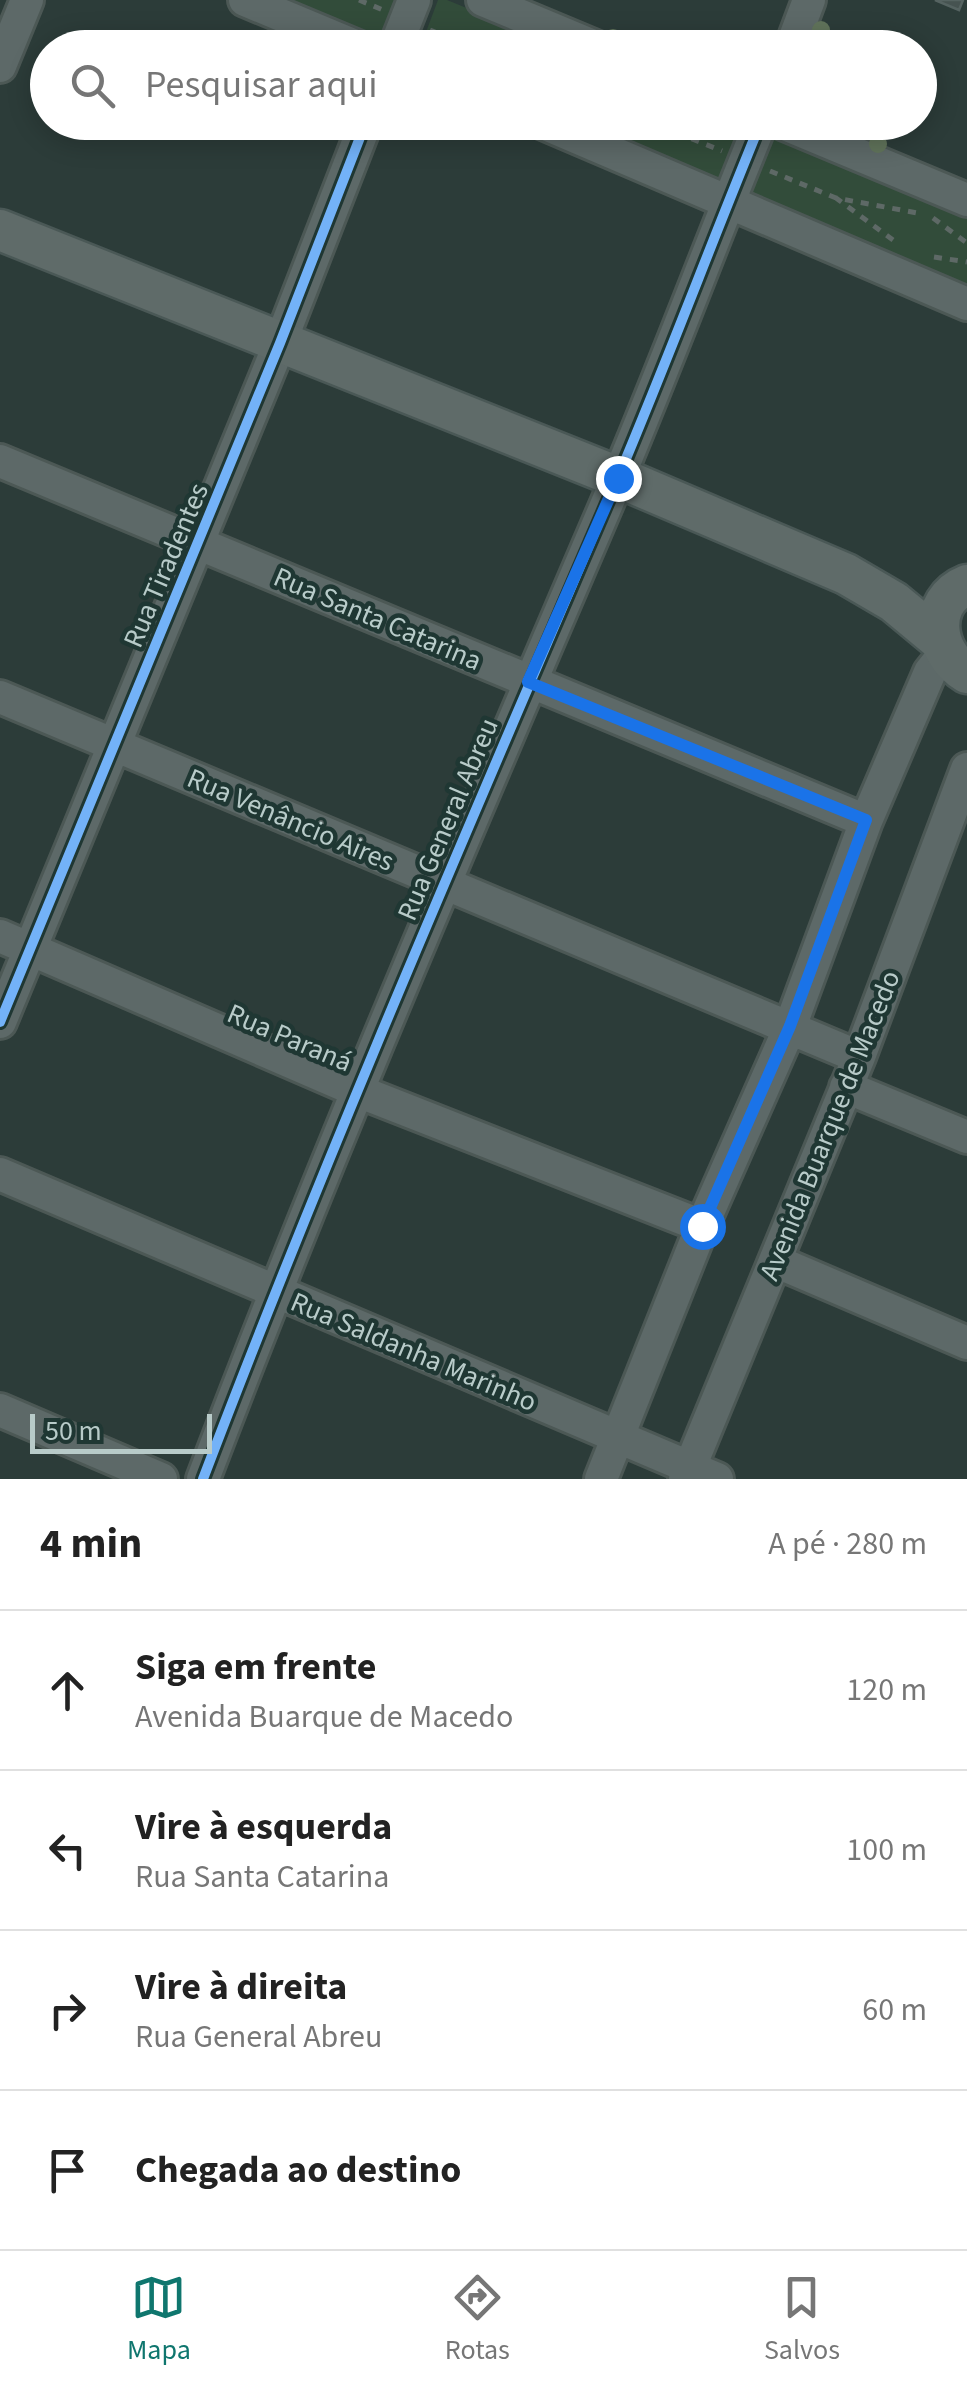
<!DOCTYPE html>
<html lang="pt">
<meta charset="utf-8">
<style>
:root{--surface:#fff;--page:#f6f6f6;--text:#222;--muted:#767676;--line:#e0e0e0;--accent:#0f766e}
body{margin:0;font-family:"Source Sans 3",sans-serif;background:var(--page);color:var(--text)}
.scale{position:absolute;left:30px;bottom:25px;width:182px;box-sizing:border-box;padding-left:10px;border:5px solid #b8cbc9;border-top:0;font-size:28px;line-height:35px;white-space:nowrap;color:#b8cbc9;-webkit-text-stroke:8px #1f3733;paint-order:stroke}
.stop{position:absolute;width:30px;height:30px;margin:-22px;border:8px solid #1a73e8;border-radius:50%;background:#fff}
.stop.end{background:#1a73e8;border-color:#fff;box-shadow:0 2px 10px #0008}
.list{margin:0;padding:0;list-style:none}
h2{display:flex;justify-content:space-between;align-items:center;height:130px;margin:0;padding:0 40px;font-size:42px}
h2 small{font-size:32px;font-weight:400;color:var(--muted)}
.list li{display:grid;grid-template-columns:65px 1fr auto;gap:30px;align-items:center;box-sizing:border-box;height:160px;padding:0 40px;border-top:2px solid var(--line)}
.list b{display:block;font-size:38px;white-space:nowrap}
.list p{margin:0;font-size:32px;white-space:nowrap;color:var(--muted)}
.list em{font-size:32px;font-style:normal;color:var(--muted)}
.icon{flex:none;width:55px;height:55px;fill:none;stroke:currentColor;stroke-width:2;stroke-linecap:round;stroke-linejoin:round}
.map{position:relative;flex:none;width:967px;height:1479px;overflow:hidden}
.search{position:absolute;background:var(--surface);box-shadow:0 5px 25px #0003;left:30px;right:30px;top:30px;height:110px;display:flex;align-items:center;gap:25px;box-sizing:border-box;padding:0 35px;border-radius:55px;color:var(--muted);font-size:38px}
.sheet{height:770px;background:var(--surface)}
nav{display:flex;justify-content:space-around;align-items:center;box-sizing:border-box;height:140px;border-top:2px solid var(--line);background:var(--surface);font-size:28px;color:var(--muted)}
nav a{display:grid;justify-items:center;gap:5px}
nav .on{color:var(--accent)}
.map>svg:first-child{display:block}
.green{fill:#324c3a}
.building{fill:#465351;stroke:#556361;stroke-width:2.5}
.lines{fill:none;stroke-linecap:round;stroke-linejoin:round}
.minor-casing{stroke:#4c5855;stroke-width:38}
.major-casing{stroke:#4a5856;stroke-width:45}
.path{stroke:#5e6966;stroke-width:5;stroke-dasharray:8 8;stroke-linecap:butt}
.minor{stroke:#5d6968;stroke-width:32}
.major{stroke:#5f6b69;stroke-width:40}
.cycleway-casing{stroke:#1f3733;stroke-width:16}
.cycleway{stroke:#73b2f8;stroke-width:10}
.tree{fill:#61745b}
.route{stroke:#1a73e8;stroke-width:12}
.labels{text-anchor:middle;stroke-width:9;stroke-linejoin:round;paint-order:stroke}
.street-label{font-size:28px;fill:#b8cbc9;stroke:#1f3733}
</style>
<div class="map">
<svg width="967" height="1479" viewBox="0 0 967 1479">
<rect width="100%" height="100%" fill="#2c3c39"/>
<!-- green -->
<path class="green" d="M272,0H401L382,44Z
M438,0H447L562,47L420,48Z
M745,122L724,187L570,123Z
M766,131L967,214V286L744,193Z"/>
<!-- building -->
<path class="building" d="M935,0H963L959,10Z
M854,122H895L889,137Z"/>
<g class="lines">
<!-- minor casing -->
<g class="minor-casing">
<path id="minor" d="M245,0L360,48
M483,0L598,48
M395,48L414,0
M791,48L809,0
M0,66L27,0
M541,122L967,304
M780,122L967,200
M0,461L866,821
M0,697L859,1057
M0,936L358,1091L702,1226
M0,1022L280,343L366,122
M846,1087L967,1137
M0,1174L717,1479
M775,1261L967,1343
M0,1410L161,1479
M203,1479C331,1142 475,812 617,480C667,362 712,241 761,122
M601,1479L702,1226L790,1027L866,821L930,672L946,652
M685,1479L859,1057L967,769"/>
</g>
<!-- major casing -->
<g class="major-casing">
<path id="major" d="M0,230L618,477L846,574L894,602L941,641
M967,585C927,601 933,653 967,673"/>
</g>
<!-- path -->
<path class="path" d="M359,0L383,10
M430,30L473,48
M630,122L670,130L722,151
M770,171L836,198
M933,218L967,243
M893,240L836,198L923,214
M934,257L967,262"/>
<!-- minor -->
<use href="#minor" class="minor"/>
<!-- major -->
<use href="#major" class="major"/>
<!-- cycleway casing -->
<g class="cycleway-casing">
<path id="cycleway" d="M0,1022L280,343L366,122
M203,1479C331,1142 475,812 617,480C667,362 712,241 761,122"/>
</g>
<!-- cycleway -->
<use href="#cycleway" class="cycleway"/>
</g>
<!-- trees -->
<g class="tree">
<circle cx="821" cy="30" r="9"/>
<circle cx="613" cy="38" r="9"/>
<circle cx="878" cy="144" r="9"/>
</g>
<g class="lines">
<!-- route -->
<path class="route" d="M618,478L528,682L866,820L790,1026L702,1226"/>
</g>
<g class="labels">
<!-- street labels -->
<g class="street-label">
<text transform="translate(165 565) rotate(-67)" y="10">Rua Tiradentes</text>
<text transform="translate(378 618) rotate(23)" y="10">Rua Santa Catarina</text>
<text transform="translate(291 819) rotate(23)" y="10">Rua Venâncio Aires</text>
<text transform="translate(447 819) rotate(-67)" y="10">Rua General Abreu</text>
<text transform="translate(290 1037) rotate(23)" y="10">Rua Paraná</text>
<text transform="translate(829 1125) rotate(-68)" y="10">Avenida Buarque de Macedo</text>
<text transform="translate(414 1351) rotate(23)" y="10">Rua Saldanha Marinho</text>
</g>
</g>
</svg>
<div class="scale">50 m</div>
<div class="stop" style="left:702px;top:1226px"></div>
<div class="stop end" style="left:618px;top:478px"></div>
<div class="search"><svg class="icon" aria-label="search" viewBox="0 0 24 24"><circle cx="10" cy="10" r="6"/><path d="M15 15l6 6"/></svg>Pesquisar aqui</div>
</div>
<section class="sheet">
<h2>4 min<small>A pé · 280 m</small></h2>
<ul class="list">
<li><svg class="icon" aria-label="ahead" viewBox="0 0 24 24"><path d="M12 20V5M6 11l6-6 6 6"/></svg><div><b>Siga em frente</b><p>Avenida Buarque de Macedo</p></div><em>120 m</em></li>
<li><svg class="icon" aria-label="left" viewBox="0 0 24 24"><path d="M17 20v-9H6M10 6l-5 5 5 5"/></svg><div><b>Vire à esquerda</b><p>Rua Santa Catarina</p></div><em>100 m</em></li>
<li><svg class="icon" aria-label="right" viewBox="0 0 24 24"><path d="M7 20v-9h11M14 6l5 5-5 5"/></svg><div><b>Vire à direita</b><p>Rua General Abreu</p></div><em>60 m</em></li>
<li><svg class="icon" aria-label="arrive" viewBox="0 0 24 24"><path d="M6 21V4h12l-3 4 3 4H6"/></svg><div><b>Chegada ao destino</b></div></li>
</ul>
</section>
<nav>
<a class="on"><svg class="icon" aria-label="map" viewBox="0 0 24 24"><path d="M3 6l6-2 6 2 6-2v14l-6 2-6-2-6 2zM9 4v14M15 6v14"/></svg>Mapa</a>
<a><svg class="icon" aria-label="directions" viewBox="0 0 24 24"><path d="M12 3l9 9-9 9-9-9zM9 14v-3h6M13 9l2 2-2 2"/></svg>Rotas</a>
<a><svg class="icon" aria-label="saved" viewBox="0 0 24 24"><path d="M7 4h10v16l-5-4-5 4z"/></svg>Salvos</a>
</nav>
